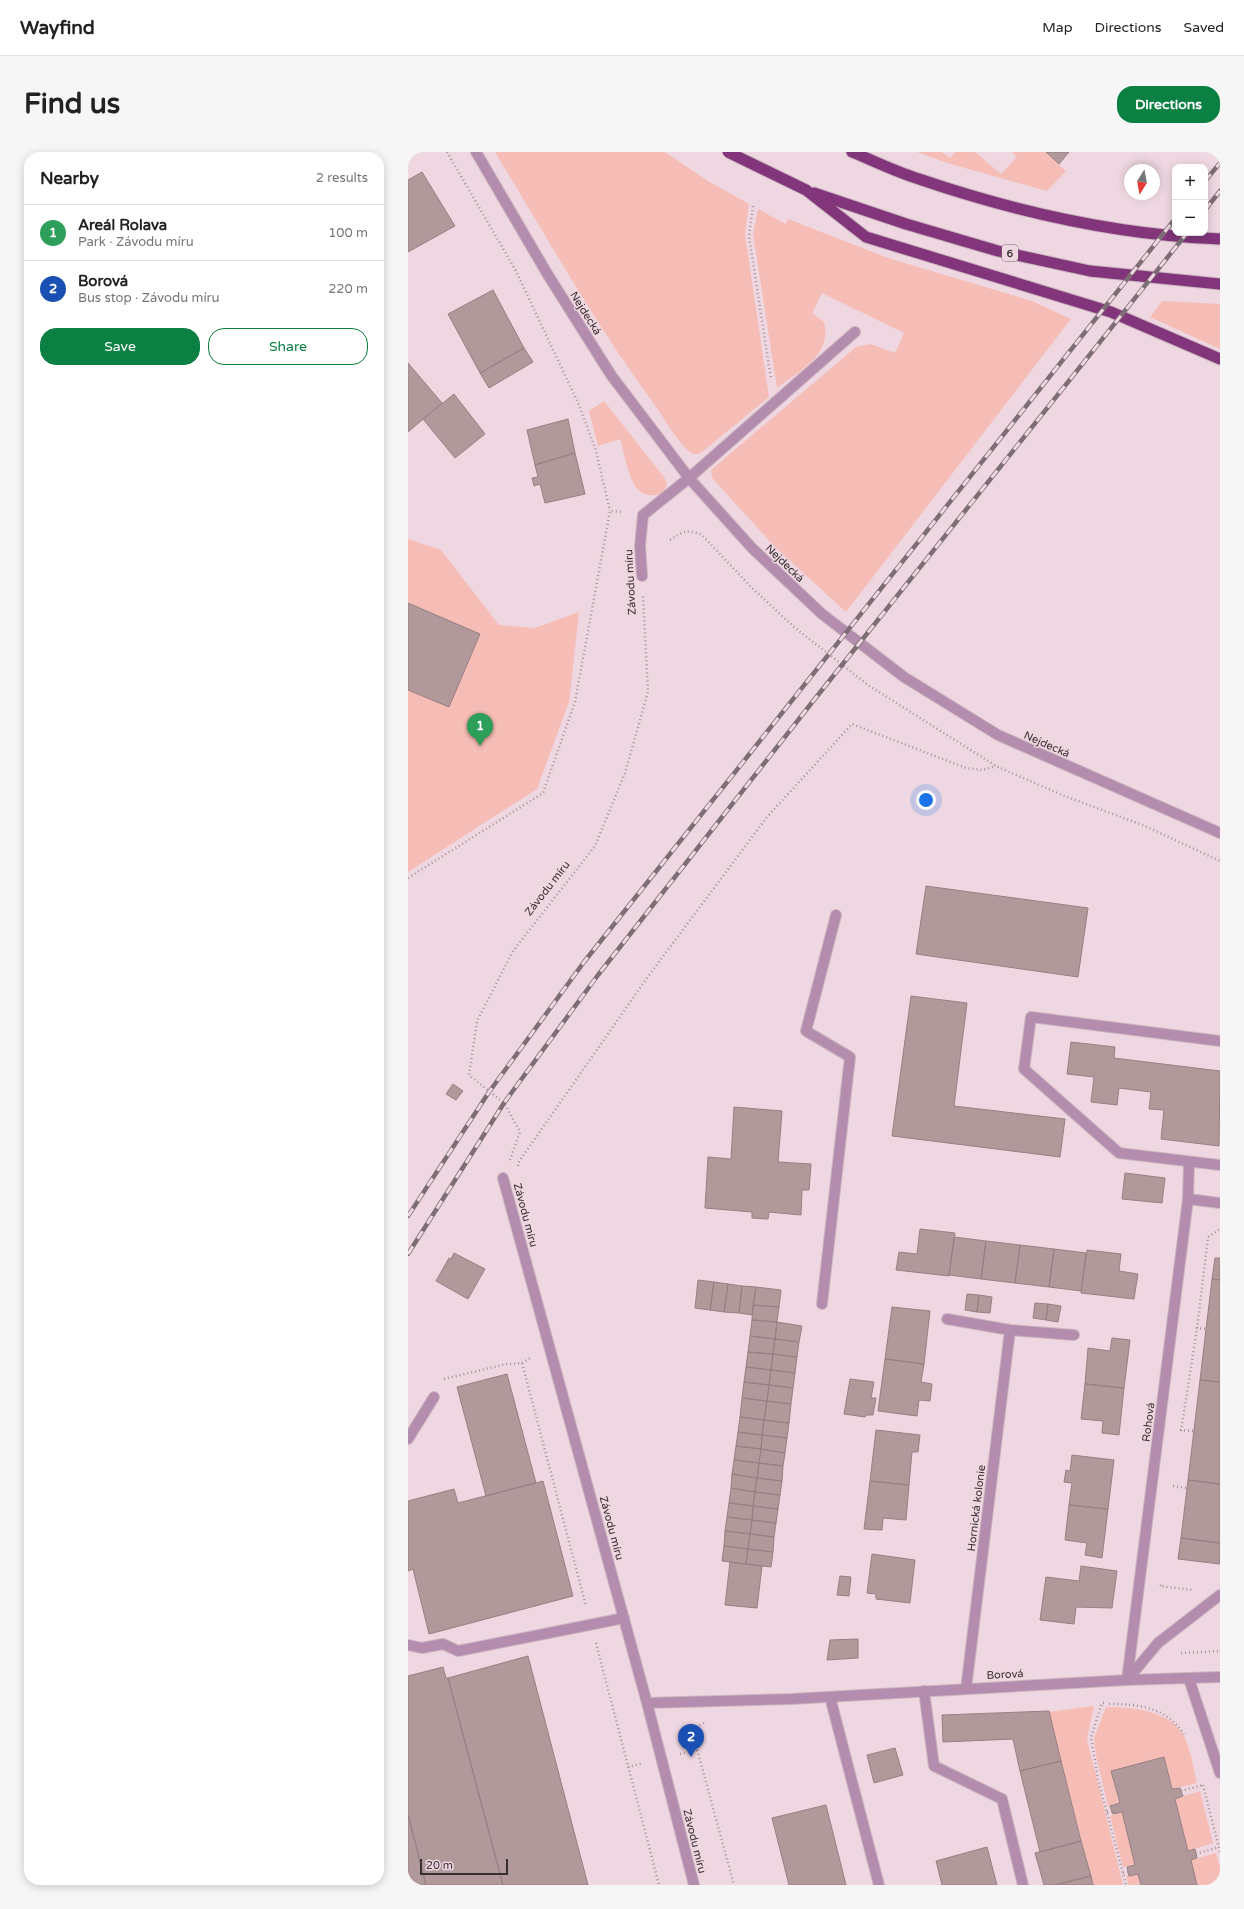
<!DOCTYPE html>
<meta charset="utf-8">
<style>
:root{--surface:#fff;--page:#f6f6f6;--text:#222;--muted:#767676;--line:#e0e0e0;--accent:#0b8043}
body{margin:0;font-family:"Varela Round",sans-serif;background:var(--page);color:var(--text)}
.controls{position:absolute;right:12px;top:12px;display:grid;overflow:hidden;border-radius:8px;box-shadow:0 2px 10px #0003}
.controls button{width:36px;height:36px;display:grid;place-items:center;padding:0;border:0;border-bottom:1px solid var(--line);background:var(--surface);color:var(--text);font:20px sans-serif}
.compass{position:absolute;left:716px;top:12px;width:36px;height:36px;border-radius:50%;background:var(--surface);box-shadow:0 2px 10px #0003;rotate:191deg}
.scale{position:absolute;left:12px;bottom:10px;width:88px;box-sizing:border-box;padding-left:4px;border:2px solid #382f33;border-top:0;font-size:11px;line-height:14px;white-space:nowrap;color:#382f33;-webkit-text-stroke:3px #efd7e1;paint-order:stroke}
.you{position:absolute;left:518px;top:648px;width:14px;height:14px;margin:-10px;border:3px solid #fff;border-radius:50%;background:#1a73e8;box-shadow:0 0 0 6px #1a73e833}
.badge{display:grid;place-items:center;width:26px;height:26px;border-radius:50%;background:var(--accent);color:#fff;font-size:13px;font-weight:700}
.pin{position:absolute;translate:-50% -33px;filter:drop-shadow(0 1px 2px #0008)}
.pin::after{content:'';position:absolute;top:21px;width:14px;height:12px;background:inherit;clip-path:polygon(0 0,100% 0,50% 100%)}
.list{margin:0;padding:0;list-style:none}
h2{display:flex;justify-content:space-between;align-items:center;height:52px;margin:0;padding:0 16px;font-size:17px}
h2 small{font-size:13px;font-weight:400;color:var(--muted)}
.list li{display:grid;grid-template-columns:26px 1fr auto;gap:12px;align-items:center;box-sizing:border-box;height:56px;padding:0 16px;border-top:1px solid var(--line)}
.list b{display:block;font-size:15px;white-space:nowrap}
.list p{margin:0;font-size:13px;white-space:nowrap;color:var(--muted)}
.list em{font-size:13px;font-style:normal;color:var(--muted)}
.actions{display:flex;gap:8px;padding:12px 16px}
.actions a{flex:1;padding:9px 0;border:1px solid var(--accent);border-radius:16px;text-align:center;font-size:14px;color:var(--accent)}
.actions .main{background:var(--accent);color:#fff}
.map{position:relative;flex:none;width:812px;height:1733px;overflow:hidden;border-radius:16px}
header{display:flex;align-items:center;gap:24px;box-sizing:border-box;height:56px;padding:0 20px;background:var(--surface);border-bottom:1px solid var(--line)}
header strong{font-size:19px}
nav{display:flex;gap:22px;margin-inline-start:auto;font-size:14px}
.intro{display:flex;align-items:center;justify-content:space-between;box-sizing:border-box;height:96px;padding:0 24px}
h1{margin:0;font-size:28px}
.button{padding:10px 18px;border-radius:16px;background:var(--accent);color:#fff;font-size:14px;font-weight:700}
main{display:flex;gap:24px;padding:0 24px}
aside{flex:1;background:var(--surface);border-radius:16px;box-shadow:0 2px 10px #0003}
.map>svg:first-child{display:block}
.green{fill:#f5bdb5}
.building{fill:#b1989b;stroke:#977f82}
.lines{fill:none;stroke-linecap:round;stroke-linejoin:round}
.service-casing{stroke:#cab5be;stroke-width:12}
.minor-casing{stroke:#cab5be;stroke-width:12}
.tertiary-casing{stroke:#cab5be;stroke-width:12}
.trunk-casing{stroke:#cab5be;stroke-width:13}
.path{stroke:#a4929a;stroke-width:2.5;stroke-dasharray:1 3;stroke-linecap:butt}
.service{stroke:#b48cae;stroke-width:10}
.minor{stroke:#b48cae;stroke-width:10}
.tertiary{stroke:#b48cae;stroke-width:10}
.trunk{stroke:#82357b;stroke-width:11}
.rail-casing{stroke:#7d6e75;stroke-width:4.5}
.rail{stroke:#efd7e1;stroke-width:3;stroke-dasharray:9;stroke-linecap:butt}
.trunk-bridge-casing{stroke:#cab5be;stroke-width:13;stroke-linecap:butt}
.trunk-bridge{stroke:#82357b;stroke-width:11}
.labels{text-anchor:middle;stroke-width:3;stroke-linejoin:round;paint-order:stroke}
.shield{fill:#efd7e1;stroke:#6f6167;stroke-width:1}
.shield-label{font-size:10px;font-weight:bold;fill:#382f33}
.street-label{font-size:11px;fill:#382f33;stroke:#efd7e1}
</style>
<header>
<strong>Wayfind</strong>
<nav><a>Map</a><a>Directions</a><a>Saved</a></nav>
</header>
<div class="intro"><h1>Find us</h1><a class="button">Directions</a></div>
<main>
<aside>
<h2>Nearby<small>2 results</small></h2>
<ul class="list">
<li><span class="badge" style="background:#2e9e5b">1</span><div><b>Areál Rolava</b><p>Park · Závodu míru</p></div><em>100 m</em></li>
<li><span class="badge" style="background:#1a4fb4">2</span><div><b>Borová</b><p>Bus stop · Závodu míru</p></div><em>220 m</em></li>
</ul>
<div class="actions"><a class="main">Save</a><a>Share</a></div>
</aside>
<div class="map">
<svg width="812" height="1733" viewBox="0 0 812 1733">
<rect width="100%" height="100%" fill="#efd7e1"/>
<!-- green -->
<path class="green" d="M87,0H257L300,29L341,52L337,82L361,245L294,300C290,302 286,303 282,300C268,289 255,264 244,249C186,170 138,84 87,0Z
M509,0H534L542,6L547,0H567L593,22L609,5L604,0H637L658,19L639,39L539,11Z
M350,57L378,72L380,67L480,106L624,149L663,167L438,460L368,396L304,326L303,318L448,195L463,192L487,201L496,181L414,141L404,161L416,170C425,203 391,219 369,236L345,82Z
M754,149L812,152V197L742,165Z
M196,249L256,325L259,331L256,340C222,356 219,309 212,287L190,294L181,259Z
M0,387L33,398L91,473L127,476L171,460L161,550L129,637L0,720Z
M686,1554L679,1587L715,1733H685L640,1560Z
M698,1555C724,1555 764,1558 777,1586C783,1600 786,1617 789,1631L764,1637L756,1606L703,1619L711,1651L700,1654L688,1604L686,1586Z
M792,1639L805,1691L780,1699L767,1647Z
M714,1660L727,1713L715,1715L702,1664Z
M808,1701L812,1716V1733H789L783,1708Z
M730,1722L733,1733H721L718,1724Z"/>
<!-- building -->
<path class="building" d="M638,0H661L651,12Z
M14,20L47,74L0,100V28Z
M85,138L116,196L72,221L40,162Z
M116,196L125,210L81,236L72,221Z
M0,211L34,251L0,280Z
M46,242L77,282L47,306L15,267Z
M160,267L167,301L127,313L119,278Z
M167,301L177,342L137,351L132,332L126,334L124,326L130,325L127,313Z
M0,451L72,482L41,555L0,538Z
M518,734L680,756L670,825L508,802Z
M503,844L559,851L546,954L657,967L652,1005L484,984Z
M663,890L707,895L706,906L812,919L811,994L753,987L756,958L741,957L743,940L711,936L709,953L683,950L686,925L659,922Z
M45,932L55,939L48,948L38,942Z
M326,955L374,959L370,1010L403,1012L401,1038H394L393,1063L361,1060L360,1067L344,1066V1060L297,1056L300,1005L323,1007Z
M717,1021L757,1026L754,1051L714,1047Z
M512,1077L547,1081L541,1124L488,1118L491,1100L509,1102Z
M546,1085L578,1089L573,1127L541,1123Z
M578,1089L612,1093L607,1131L573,1127Z
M612,1093L646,1097L641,1135L607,1131Z
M646,1097L678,1101L673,1139L641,1135Z
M679,1098L713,1102L711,1119L730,1122L726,1147L673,1141Z
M46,1101L77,1117L60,1147L28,1129L41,1106L43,1107Z
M807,1106H812V1128L804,1127Z
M804,1127L812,1128V1230L792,1228Z
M290,1128L306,1130L302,1158L287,1156Z
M306,1130L320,1132L316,1160L302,1158Z
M320,1132L334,1134L331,1161L316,1160Z
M334,1134L348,1135L344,1163L331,1161Z
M348,1135L373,1138L371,1155L345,1153Z
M559,1142L571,1143L569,1160L557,1158Z
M571,1143L584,1145L582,1161L569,1160Z
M627,1151L640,1152L638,1168L625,1166Z
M640,1152L653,1154L650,1170L638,1168Z
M345,1153L371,1155L369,1170L344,1168Z
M484,1155L522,1159L516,1212L477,1207Z
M344,1168L369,1170L367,1187L342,1184Z
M369,1170L394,1174L391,1190L367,1187Z
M342,1184L367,1187L365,1202L340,1200Z
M704,1186L722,1188L716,1236L677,1232L680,1196L702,1199Z
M367,1187L391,1190L389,1205L365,1202Z
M340,1200L365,1202L363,1218L338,1215Z
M365,1202L389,1205L387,1221L363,1218Z
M477,1207L516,1212L513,1230L524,1232L522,1249L511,1248L509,1264L470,1259Z
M338,1215L363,1218L361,1233L336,1230Z
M363,1218L387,1221L385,1236L361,1233Z
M99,1222L128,1331L78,1344L49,1235Z
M442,1227L466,1230L463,1246H468L465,1263H458L457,1265L436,1262Z
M792,1228L812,1230V1332L780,1328Z
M336,1230L361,1233L359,1249L334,1246Z
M677,1232L716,1236L711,1283L694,1281L695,1269L673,1267Z
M361,1233L385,1236L383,1252L359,1249Z
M334,1246L359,1249L356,1268L332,1265Z
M359,1249L383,1252L381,1271L356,1268Z
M332,1265L356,1268L354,1283L330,1280Z
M356,1268L381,1271L379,1286L354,1283Z
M468,1278L512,1283L510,1300H504L501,1333L462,1329Z
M330,1280L354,1283L353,1297L328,1294Z
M354,1283L379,1286L377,1301L353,1297Z
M328,1294L353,1297L351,1311L326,1308Z
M353,1297L377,1301L375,1314L351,1311Z
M664,1303L706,1308L700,1357L661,1353L664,1331L656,1330L658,1318L662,1319Z
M326,1308L351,1311L349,1326L324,1322Z
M351,1311L375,1314L374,1329L349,1326Z
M324,1322L349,1326L347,1340L323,1336Z
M349,1326L374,1329L372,1343L347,1340Z
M780,1328L812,1332V1391L773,1386Z
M135,1329L165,1444L21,1482L5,1417L0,1419V1349L46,1337L50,1351Z
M462,1329L501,1333L498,1368L475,1366L474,1378L456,1377Z
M323,1336L347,1340L345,1354L321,1351Z
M347,1340L372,1343L370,1357L345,1354Z
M321,1351L345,1354L344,1368L319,1365Z
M661,1353L700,1357L694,1406L677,1403L679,1391L657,1388Z
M345,1354L370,1357L368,1371L344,1368Z
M319,1365L344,1368L342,1382L317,1379Z
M344,1368L368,1371L366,1385L342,1382Z
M317,1379L342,1382L340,1397L316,1394Z
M342,1382L366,1385L365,1400L340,1397Z
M773,1386L812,1391V1412L770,1407Z
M316,1394L340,1397L338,1412L314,1409Z
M340,1397L365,1400L363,1415L338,1412Z
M464,1402L507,1408L502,1451L468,1447V1442L459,1441Z
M322,1410L354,1414L349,1456L317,1453Z
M673,1414L709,1419L704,1456L668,1455L666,1472L632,1468L638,1425L671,1429Z
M432,1424L443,1425L441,1444L429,1443Z
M450,1487V1506L419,1508L422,1488Z
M120,1504L180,1733H95L40,1526Z
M35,1515L38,1526H40L95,1733H18L0,1662V1524Z
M641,1559L653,1609L612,1619L605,1587L535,1590L534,1563Z
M487,1596L495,1623L466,1631L459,1603Z
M756,1605L764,1637L772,1636L775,1644L767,1647L780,1699L787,1697L789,1706L783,1708L789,1733H733L730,1722L721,1724L719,1715L727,1713L714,1660L705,1662L702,1654L712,1651L703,1619Z
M653,1609L673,1689L632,1700L612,1619Z
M418,1653L438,1733H381L364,1666Z
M0,1662L18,1733H0Z
M673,1689L683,1724L647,1733H636L627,1701Z
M579,1695L589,1733H534L528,1709Z
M683,1724L685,1733H647Z"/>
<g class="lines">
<!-- service casing -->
<g class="service-casing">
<path id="service" d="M281,326L447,180
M812,889L623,865L616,917L711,1001L812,1013
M780,1047L781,1010
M414,1152L442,905L398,879L428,763
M0,1287L26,1245
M0,1493L14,1496L35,1492L50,1499L216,1466
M719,1528L750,1491L812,1443
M516,1539L526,1614L594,1647L615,1733
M422,1545L471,1733"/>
</g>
<!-- minor casing -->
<g class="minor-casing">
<path id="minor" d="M234,424L232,394L235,363L281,326
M95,1026L239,1551L286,1733
M539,1167L602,1178L666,1183
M781,1527L812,1621
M719,1528L780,1047L812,1051
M558,1537L602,1178
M239,1551L383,1547L719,1528L812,1525"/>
</g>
<!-- tertiary casing -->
<g class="tertiary-casing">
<path id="tertiary" d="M68,0L140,123L203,223L281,326L344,396L414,462L496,525L590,583L812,681"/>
</g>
<!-- trunk casing -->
<g class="trunk-casing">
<path id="trunk" d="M444,0C466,9 488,20 511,27C608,60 710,83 812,87
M398,38L458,85L703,160L812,207
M406,41L498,72L590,99L682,119L812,132"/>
</g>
<!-- path -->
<path class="path" d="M39,0L108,119L171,253L188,299L202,359
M345,54L341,84L363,227
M262,388C275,379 279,377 294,383L343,435L386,475L460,533L588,614L654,643L737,674L812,709
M0,726L135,641L167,550L202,359L215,360
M102,1008L112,980L96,951L61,923L69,869L105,799L187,694L217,621L240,540L235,444
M110,1014V1011L239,826L359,665L444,572L558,616L575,618L588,614
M788,1176L798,1177
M114,1211L124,1205
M36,1227L98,1212L114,1211L178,1454
M772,1278L785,1279
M773,1279L789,1177L800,1085L812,1077
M765,1334L778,1336
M753,1433L752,1434L784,1438
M188,1491L251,1733
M773,1501L812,1499
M696,1551H694L683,1585L690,1627L718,1733
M701,1552C732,1552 757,1555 776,1582
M296,1571L290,1574L286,1586L326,1733
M272,1602L289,1598
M220,1615L235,1611
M795,1633L812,1700
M773,1639L795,1633
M699,1660L704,1659
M788,1702L811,1695
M715,1721L720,1720"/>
<!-- service -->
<use href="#service" class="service"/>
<!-- minor -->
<use href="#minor" class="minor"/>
<!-- tertiary -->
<use href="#tertiary" class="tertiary"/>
<!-- trunk -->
<use href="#trunk" class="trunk"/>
<!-- rail casing -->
<g class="rail-casing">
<path id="rail" d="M797,29L812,11
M797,58L812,39
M0,1064L81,940L176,810L767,67
M0,1102L96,951L190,823L402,553L779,81"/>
</g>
<!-- rail -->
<use href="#rail" class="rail"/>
<!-- trunk-bridge casing -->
<g class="trunk-bridge-casing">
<path id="trunk-bridge" d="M320,0L398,38"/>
</g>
<!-- trunk-bridge -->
<use href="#trunk-bridge" class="trunk-bridge"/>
</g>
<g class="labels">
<!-- shield labels -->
<rect class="shield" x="594" y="93" width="16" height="16" rx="3"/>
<g class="shield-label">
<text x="602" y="105">6</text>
</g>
<!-- street labels -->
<g class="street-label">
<text transform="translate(178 161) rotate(58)" y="4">Nejdecká</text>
<text transform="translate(377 411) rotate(44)" y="4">Nejdecká</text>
<text transform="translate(222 430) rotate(-93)" y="4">Závodu míru</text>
<text transform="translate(639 592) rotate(24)" y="4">Nejdecká</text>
<text transform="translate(139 736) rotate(-52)" y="4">Závodu míru</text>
<text transform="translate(118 1063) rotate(75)" y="4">Závodu míru</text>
<text transform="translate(740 1270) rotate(-83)" y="4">Rohová</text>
<text transform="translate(568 1356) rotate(-83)" y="4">Hornická kolonie</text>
<text transform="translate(204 1376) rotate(75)" y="4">Závodu míru</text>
<text transform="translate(597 1522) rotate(-3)" y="4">Borová</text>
<text transform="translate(287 1689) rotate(76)" y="4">Závodu míru</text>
</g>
</g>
</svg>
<div class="controls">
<button>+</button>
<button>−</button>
</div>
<svg class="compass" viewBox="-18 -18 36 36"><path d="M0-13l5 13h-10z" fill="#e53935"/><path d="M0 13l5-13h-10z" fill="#767676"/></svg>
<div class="scale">20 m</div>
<div class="you"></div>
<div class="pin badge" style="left:72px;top:594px;background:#2e9e5b">1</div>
<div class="pin badge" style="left:283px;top:1605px;background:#1a4fb4">2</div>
</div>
</main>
